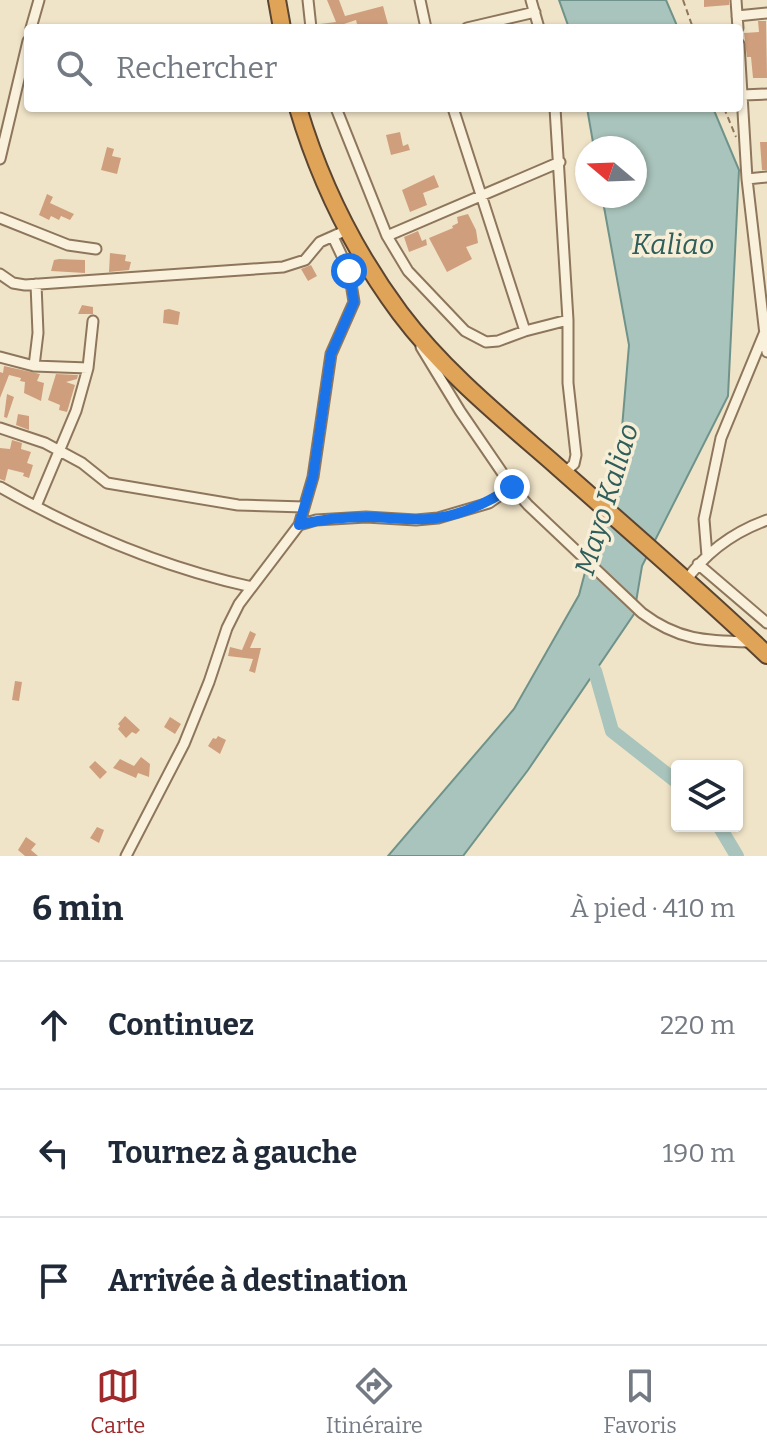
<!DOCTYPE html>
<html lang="fr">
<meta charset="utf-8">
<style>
:root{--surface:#fff;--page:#f6f6f7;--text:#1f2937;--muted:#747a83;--line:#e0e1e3;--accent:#9e2a2b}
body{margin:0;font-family:Bitter,serif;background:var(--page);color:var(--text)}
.controls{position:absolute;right:24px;bottom:24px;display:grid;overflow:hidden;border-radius:8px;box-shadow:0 2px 6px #0004}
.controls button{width:72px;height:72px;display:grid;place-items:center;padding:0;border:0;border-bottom:2px solid var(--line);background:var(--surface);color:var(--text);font:40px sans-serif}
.compass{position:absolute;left:575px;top:136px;width:72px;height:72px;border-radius:50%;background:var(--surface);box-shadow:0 2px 6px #0004;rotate:289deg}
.stop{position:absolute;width:24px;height:24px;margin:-18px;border:6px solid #1a73e8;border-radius:50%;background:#fff}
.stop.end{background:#1a73e8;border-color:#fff;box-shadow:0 2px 8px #0008}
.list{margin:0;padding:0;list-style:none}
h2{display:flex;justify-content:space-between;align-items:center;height:104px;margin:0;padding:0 32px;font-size:34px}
h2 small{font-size:26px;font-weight:400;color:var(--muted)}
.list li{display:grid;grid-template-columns:52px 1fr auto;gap:24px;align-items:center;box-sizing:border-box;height:128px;padding:0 32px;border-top:2px solid var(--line)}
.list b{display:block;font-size:30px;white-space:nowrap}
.list em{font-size:26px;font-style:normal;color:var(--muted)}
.icon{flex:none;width:44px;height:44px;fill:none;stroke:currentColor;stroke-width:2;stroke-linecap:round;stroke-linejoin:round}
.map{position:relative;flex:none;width:767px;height:856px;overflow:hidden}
.search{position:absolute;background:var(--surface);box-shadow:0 2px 6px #0004;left:24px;right:24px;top:24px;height:88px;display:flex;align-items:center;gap:20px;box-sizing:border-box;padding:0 28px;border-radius:8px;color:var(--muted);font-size:30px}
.sheet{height:488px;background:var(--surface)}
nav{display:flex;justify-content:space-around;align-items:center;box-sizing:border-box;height:112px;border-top:2px solid var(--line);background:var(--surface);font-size:22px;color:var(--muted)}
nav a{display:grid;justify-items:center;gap:4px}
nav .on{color:var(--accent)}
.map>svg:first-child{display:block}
.water{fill:#a9c4bc;stroke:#6f938a;stroke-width:2}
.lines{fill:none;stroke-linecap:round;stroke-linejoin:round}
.river{stroke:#a9c4bc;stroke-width:14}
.building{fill:#cf9f7d}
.street-casing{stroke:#8d765c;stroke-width:13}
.highway-casing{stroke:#5b4430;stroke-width:20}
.path{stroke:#8d765c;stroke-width:2;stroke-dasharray:6 4;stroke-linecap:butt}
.street{stroke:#faf1dc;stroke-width:9}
.highway{stroke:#e0a458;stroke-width:16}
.route{stroke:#1a73e8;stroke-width:10}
.labels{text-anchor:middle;stroke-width:7;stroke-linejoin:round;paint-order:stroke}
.water-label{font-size:28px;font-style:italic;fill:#2f5d5a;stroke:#f7eed8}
</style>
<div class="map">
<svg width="767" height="856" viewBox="0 0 767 856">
<rect width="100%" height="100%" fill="#f0e4c8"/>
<!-- water -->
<path class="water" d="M559,0H666L678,28H569Z
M587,108H713L739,170L728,396L642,566L634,614L528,770L463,856H388L514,709L579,595L596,531L616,499L629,345L602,196H635V148H594Z"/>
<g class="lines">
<!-- river -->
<path class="river" d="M595,671L612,731L677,782
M719,826L737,856"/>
</g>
<!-- building -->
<path class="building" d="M327,0H339L345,16L383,6L389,28H358L356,20L341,25V28H320V24L336,22Z
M704,0H729V5L704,7Z
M758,21H766L767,78H753L751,57H747L744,33L759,32Z
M400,132L403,146L408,144L410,150L391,155L386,135Z
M760,142H767V170H762Z
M107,147L114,149L112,156L121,158L117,174L101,170Z
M434,175L439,187L423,193L427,205L410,212L402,190Z
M47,194L53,197L50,203L74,214L70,220L61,216L59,220L51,216L49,220L39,215Z
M468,214L476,230L478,243L466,247L472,259L447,272L429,238L453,228L452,226L458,223L457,217Z
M418,231L422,241L426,239L427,245L409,252L404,237Z
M110,253L126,255L125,261L131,262L129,270L109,272Z
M59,259L85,260V273L51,271L54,260Z
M311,265L317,276L308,281L301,269Z
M82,305L93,307V314H78Z
M169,309L180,312L178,325L163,323L164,310Z
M4,366L40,374L37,381L44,383L41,401L24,393L25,382L20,381L21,378L9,375L0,398V372L3,373Z
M56,374L78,375L77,379L66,382L75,385L67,412L59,410L60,405L48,400Z
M7,394L14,397L7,418L4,417Z
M18,414L29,416V430L16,425Z
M12,440L22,443L21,449L31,452L27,463L33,465L29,478L23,476L24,473L8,469L5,481L0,479V448L10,449Z
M250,631L256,634L250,648H261L255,673L249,671L253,659L228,656L230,647L242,650Z
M15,681L22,682L19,701L12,700Z
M125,716L140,730L136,734L132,732L126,738L118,729L120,726L118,724Z
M170,717L181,724L175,734L164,727Z
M218,736L226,740L220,754L208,746L213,738L216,739Z
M141,757L150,764L149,777L138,773L136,778L113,768L120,759L134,766Z
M95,761L107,772L100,779L89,767Z
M97,827L104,830L99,843L90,838Z
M26,837L36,844L31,850L38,856H25L18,850Z"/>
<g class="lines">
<!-- street casing -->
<g class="street-casing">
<path id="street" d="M308,0L311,28
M420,0L426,28
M531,0L539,28
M736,0L738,28
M737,16L767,13
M31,28L39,0
M467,28L535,12
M739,44L747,179L767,352
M743,95L767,94
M336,108L387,236L408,271L465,331L486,342L498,341L525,331L568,320
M453,108L525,331
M555,108L568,320V383L576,455L574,464L564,473
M0,159L28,41
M747,179L767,177
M0,218L68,245L96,249
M387,236L560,162
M0,274L13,283L25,285L283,267L305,260L320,242L347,230
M421,347L460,411L512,487L528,505L642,613C679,641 707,641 752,642
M0,357L34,366L88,368
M34,366L38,333L36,284
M0,428L45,443L82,463L107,483L238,505L304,507
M0,487C77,531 165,568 252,587
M36,506L76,411L88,368L93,321
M299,525L313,477L331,354L354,302L349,271L333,237
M707,556L704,519L721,438L764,334
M698,564L767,623
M685,582C705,553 734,532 767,520
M126,856L184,744L209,682L227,628L239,604L299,525L316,520L366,517L416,520L438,518L489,503L512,487"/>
</g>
<!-- highway casing -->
<g class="highway-casing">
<path id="highway" d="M277,0L282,28
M298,108C320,182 354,251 400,313C442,369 498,415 551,461C623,525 697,588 767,655"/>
</g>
<!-- path -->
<path class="path" d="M683,0L693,28
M724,108L736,137"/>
<!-- street -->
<use href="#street" class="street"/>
<!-- highway -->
<use href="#highway" class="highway"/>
</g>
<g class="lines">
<!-- route -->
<path class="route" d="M349,271L354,302L331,354L313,477L299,525C321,519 345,517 368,517C391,517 414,522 437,518C465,514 489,502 512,487"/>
</g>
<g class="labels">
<!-- water labels -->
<g class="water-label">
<text x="673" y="254">Kaliao</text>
<text transform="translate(606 499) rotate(-73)" y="10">Mayo Kaliao</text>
</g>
</g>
</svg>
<div class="controls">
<button><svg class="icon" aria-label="layers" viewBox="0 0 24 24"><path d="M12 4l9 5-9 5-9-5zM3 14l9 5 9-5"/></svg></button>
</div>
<svg class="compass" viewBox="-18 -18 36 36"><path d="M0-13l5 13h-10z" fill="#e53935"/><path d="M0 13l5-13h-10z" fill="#747a83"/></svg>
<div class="stop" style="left:349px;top:271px"></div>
<div class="stop end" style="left:512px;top:487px"></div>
<div class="search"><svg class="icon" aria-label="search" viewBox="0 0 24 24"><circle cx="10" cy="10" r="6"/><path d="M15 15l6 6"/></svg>Rechercher</div>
</div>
<section class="sheet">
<h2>6 min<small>À pied · 410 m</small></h2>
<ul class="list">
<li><svg class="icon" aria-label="ahead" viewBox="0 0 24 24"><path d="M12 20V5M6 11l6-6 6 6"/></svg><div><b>Continuez</b></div><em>220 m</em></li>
<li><svg class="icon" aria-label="left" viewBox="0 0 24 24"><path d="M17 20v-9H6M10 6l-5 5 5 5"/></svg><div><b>Tournez à gauche</b></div><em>190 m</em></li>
<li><svg class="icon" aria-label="arrive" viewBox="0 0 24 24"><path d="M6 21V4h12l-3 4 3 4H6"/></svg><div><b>Arrivée à destination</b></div></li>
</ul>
</section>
<nav>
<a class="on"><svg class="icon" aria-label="map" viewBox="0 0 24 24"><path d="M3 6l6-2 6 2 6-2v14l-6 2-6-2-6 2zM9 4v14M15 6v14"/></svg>Carte</a>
<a><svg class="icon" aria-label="directions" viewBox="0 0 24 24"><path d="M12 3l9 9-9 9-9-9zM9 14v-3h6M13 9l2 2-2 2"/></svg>Itinéraire</a>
<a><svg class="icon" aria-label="saved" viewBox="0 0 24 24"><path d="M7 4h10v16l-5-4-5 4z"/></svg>Favoris</a>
</nav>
